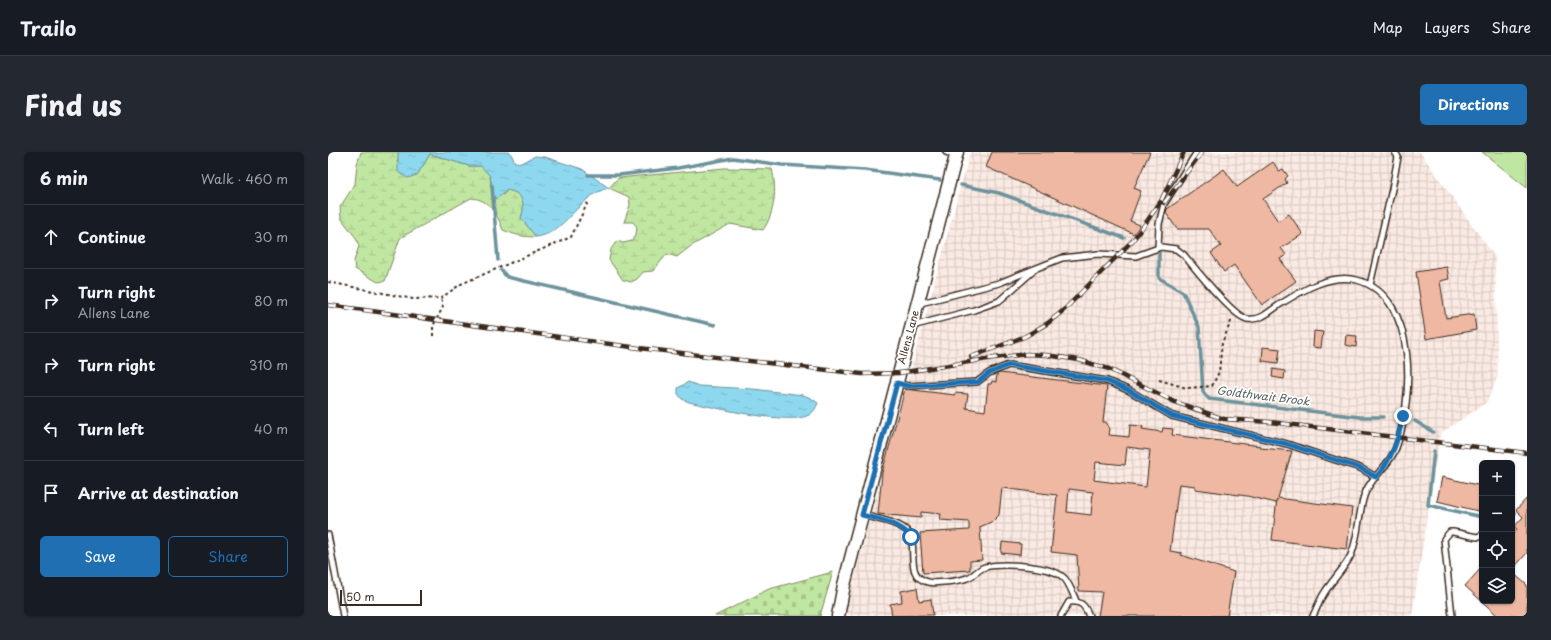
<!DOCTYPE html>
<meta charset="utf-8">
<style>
:root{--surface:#171b24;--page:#242831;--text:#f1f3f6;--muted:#9ea1a6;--line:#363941;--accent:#1f6fb2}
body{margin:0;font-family:"Playpen Sans",sans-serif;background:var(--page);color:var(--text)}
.controls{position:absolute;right:12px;bottom:12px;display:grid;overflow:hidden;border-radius:6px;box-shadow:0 1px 3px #0004}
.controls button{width:36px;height:36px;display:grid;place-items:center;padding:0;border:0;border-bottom:1px solid var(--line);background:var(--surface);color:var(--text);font:20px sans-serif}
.scale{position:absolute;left:12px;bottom:10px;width:82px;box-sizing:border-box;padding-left:4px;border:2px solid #3b2a1e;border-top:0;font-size:11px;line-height:14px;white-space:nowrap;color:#3b2a1e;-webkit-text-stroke:3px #fff;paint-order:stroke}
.stop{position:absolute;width:12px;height:12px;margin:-9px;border:3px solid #1f6fb2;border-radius:50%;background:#fff}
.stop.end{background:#1f6fb2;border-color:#fff;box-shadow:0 1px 4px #0008}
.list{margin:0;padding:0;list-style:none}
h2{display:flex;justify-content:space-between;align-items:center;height:52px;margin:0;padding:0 16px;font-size:17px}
h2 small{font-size:13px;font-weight:400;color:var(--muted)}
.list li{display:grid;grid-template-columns:26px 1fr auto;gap:12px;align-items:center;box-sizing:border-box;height:64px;padding:0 16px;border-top:1px solid var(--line)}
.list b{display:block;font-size:15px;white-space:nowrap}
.list p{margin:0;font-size:13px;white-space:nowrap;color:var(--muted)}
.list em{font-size:13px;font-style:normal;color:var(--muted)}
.actions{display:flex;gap:8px;padding:12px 16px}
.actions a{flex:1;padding:9px 0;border:1px solid var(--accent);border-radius:6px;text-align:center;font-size:14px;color:var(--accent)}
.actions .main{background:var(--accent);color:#fff}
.icon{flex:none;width:22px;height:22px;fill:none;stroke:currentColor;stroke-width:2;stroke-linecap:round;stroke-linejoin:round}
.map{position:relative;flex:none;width:1199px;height:464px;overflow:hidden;border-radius:6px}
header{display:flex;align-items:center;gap:24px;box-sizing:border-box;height:56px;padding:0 20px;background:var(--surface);border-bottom:1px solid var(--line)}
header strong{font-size:19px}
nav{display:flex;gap:22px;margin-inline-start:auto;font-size:14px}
.intro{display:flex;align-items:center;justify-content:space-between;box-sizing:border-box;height:96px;padding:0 24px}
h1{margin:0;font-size:28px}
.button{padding:10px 18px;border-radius:6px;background:var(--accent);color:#fff;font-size:14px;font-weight:700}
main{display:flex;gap:24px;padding:0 24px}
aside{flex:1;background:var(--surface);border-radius:6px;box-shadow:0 1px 3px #0004}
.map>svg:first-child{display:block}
.industrial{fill:url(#industrial-grid)}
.wetland{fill:url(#wetland-marsh);stroke:#7e8860}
.cemetery{fill:url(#cemetery-stones);stroke:#7e8860}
.park{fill:#c0e7a2;stroke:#7e8860}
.water{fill:url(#water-ripples);stroke:#6d929b}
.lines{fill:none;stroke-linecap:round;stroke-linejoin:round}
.stream{stroke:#6d929b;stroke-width:3.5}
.building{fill:#eeb8a2;stroke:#3b2a1e;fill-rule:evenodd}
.service-casing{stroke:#3b2a1e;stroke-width:8}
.tertiary-casing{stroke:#3b2a1e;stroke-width:15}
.path{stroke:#3b2a1e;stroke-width:2;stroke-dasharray:3 3;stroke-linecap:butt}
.service{stroke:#fff;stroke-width:5}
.tertiary{stroke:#fff;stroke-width:12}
.rail-casing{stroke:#3b2a1e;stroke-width:4.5}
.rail{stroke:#fff;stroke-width:3;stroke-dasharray:9;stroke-linecap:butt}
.route{stroke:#1f6fb2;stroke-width:5}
.labels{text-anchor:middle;stroke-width:3.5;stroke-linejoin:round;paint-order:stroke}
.street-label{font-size:10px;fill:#3b2a1e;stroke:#fff}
.water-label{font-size:11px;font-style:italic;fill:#545e5d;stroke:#fff}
</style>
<header>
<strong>Trailo</strong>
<nav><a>Map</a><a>Layers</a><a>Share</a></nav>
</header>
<div class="intro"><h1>Find us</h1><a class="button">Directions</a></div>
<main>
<aside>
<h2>6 min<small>Walk · 460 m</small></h2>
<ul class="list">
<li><svg class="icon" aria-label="ahead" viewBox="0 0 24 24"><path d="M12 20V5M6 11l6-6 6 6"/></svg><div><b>Continue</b></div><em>30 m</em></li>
<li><svg class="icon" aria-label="right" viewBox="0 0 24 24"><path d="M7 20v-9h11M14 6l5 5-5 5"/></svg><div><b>Turn right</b><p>Allens Lane</p></div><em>80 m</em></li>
<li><svg class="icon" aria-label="right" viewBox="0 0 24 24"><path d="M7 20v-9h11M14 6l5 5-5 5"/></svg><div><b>Turn right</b></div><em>310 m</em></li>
<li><svg class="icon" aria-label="left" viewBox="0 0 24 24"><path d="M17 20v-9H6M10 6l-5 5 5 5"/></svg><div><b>Turn left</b></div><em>40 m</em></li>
<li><svg class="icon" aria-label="arrive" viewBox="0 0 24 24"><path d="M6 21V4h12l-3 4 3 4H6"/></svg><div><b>Arrive at destination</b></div></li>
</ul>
<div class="actions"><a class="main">Save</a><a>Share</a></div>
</aside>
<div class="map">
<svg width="1199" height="464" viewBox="0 0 1199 464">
<defs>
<pattern id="industrial-grid" width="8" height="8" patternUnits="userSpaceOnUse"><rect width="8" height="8" fill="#faeae3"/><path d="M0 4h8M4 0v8" fill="none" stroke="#d7c9c2"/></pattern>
<pattern id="wetland-marsh" width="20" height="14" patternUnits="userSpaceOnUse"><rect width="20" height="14" fill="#c0e7a2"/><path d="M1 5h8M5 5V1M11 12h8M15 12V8" fill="none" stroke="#a6c68b"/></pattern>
<pattern id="cemetery-stones" width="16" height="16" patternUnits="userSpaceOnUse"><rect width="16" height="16" fill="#c0e7a2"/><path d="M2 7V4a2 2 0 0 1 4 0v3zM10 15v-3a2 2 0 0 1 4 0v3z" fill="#a6c68b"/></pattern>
<pattern id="water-ripples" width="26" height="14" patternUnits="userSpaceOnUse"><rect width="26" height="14" fill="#8ed8ef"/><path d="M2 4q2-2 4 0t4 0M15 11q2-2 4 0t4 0" fill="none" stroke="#7bbacc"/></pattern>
</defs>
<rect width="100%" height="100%" fill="#fff"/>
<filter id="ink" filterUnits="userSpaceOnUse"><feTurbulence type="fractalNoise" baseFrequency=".025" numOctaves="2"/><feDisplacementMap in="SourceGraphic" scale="8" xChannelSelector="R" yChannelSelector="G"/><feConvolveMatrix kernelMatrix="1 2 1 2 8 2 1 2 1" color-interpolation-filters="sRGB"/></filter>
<g filter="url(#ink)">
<!-- industrial -->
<path class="industrial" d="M642,0H1092L1167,105L1170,224L1159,250L1112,282L1084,464H518L517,460Z"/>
<!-- wetland -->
<path class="wetland" d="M33,0H70L72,1L69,10L89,23L102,2L141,14H153L162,24L163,36L175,43L179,38C195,41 198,51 193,66L208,85C195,85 187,83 175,78C169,62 161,47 143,46L72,86L57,129L50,130L27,117L26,109L31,94L28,86L13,66L12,55L27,32L29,12Z
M396,16L444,17C449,37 447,61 435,78L402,72L363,94L349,105L339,102L325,119L315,120L309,127L303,130L295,128L281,108L283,97L289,89L295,91L304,89L308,82L309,75L305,70H296L302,53L301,45L281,36L290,26Z"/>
<!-- cemetery -->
<path class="cemetery" d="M505,420L492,464H387L441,437Z"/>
<!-- park -->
<path class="park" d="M1154,0H1199V36Z"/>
<!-- water -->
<path class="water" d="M70,0H182L187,10L194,11L207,4L217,5L254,17L281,36C251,42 238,82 208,85L193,66C198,51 195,41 179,38L170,46H166L162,24L153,14H141L102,2L89,23L80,26L70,20Z
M360,230L371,234L425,237L475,243L483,246L490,251C488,256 486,260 481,263C462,274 384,255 361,250L354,247L350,242V236Z"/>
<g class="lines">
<!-- stream -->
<path class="stream" d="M260,23H291L350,16L405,6L454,13L537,18L612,28
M633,33L671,41L796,86
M164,34L170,108
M831,101V126L855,140L871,175L875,240L881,247L1032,265H1055
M173,118L179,125L387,173
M1087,269L1105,280
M1106,299L1100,353L1154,365
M1184,364L1187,361"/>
</g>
<!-- building -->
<path class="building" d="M664,0H822L806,36L813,39L802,69L812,73L806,82L658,15Z
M945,10L951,19L955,17L960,24L957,27L959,31L935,47L950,69L961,62L975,82L953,96L958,103L952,107L968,129L934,153L906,113L896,120L883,101L893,94L881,77H849L838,61L839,57L896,17L909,35Z
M1119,115L1121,127L1112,129L1118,166L1146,162L1148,178L1098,187L1088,120Z
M986,179L995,180L993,196L985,195Z
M1018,183L1029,184L1028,195L1017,193Z
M935,195L952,197L950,211L934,209Z
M945,217L957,219L956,227L944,225Z
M672,221L779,234L775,270H778L782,277L781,283L801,285L802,273L815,274L814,277L834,280L835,276L845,277L844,283L933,294V296L964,299L950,346L1024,356L1019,397L944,388L949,347L948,351L919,344L867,337V334L851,332L842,399L854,401L853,403L906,420L899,464H770L774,440L751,439L749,403L723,400L729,343L674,336L671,363L665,369L652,375L654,408L642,409V418L595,421L592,381L641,378V370L612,368L613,362L593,360V366L550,362L554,321L577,237L627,243V241L640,242L638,256L657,259L660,232H663L664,229L668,230L669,222ZM799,295L822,298L818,335L766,328L768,310L797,313ZM741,337L765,340L763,363L739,360Z
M1114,325L1154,334V360L1109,349Z
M1199,346V401L1184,418V383L1189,377L1186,375L1195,365L1188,358Z
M674,390L693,392L692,403L673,401Z
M1154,415V449H1184V420L1199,433V461L1196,464H1170L1137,434Z
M589,436L591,449L603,447L605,463L564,464L562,452L574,450L573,439Z"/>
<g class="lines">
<!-- service casing -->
<g class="service-casing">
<path id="service" d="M618,0L627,4
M830,96L831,72L836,52L869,0
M1042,133L1064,37L1070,5L1067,0
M589,152L671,131L734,106L770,102L808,104L833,95L848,97L856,103C867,116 904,164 919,167C932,169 941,160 951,153C973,139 1002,121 1029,128C1092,145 1085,250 1068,296C1061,315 1042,325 1036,344C1030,363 1031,384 1023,403C1017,416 1005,427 997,440C992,447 989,456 985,464
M584,174L646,158L671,149L704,120
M570,231L580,234L649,230L661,221L681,213L779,229L802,239L844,264L959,292L1032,316L1048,325
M535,363C548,367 567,369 578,378C593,392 574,424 600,430C607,432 632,429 639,426C646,424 650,417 657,415C674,411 725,413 737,427C742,433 745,442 748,449
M0,383L15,464
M733,464L741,450C753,448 757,454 761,464
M1124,464L1116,387L1122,380H1125L1149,385L1154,383"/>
</g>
<!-- tertiary casing -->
<g class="tertiary-casing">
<path id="tertiary" d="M510,464L516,433L539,345L629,0"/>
</g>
<!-- path -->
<path class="path" d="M0,130L85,147L113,146L133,132L243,85L260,50
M105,184V174L115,155L113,146
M831,228L859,236L884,234L891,220L894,191L904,167"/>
<!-- service -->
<use href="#service" class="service"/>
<!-- tertiary -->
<use href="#tertiary" class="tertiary"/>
<!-- rail casing -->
<g class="rail-casing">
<path id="rail" d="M836,51L874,0
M0,153L311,196L534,222L571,221L666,206L699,202L718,203L751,208L781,217L847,250L896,267L942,270L1199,301
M643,205L698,184L720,171L737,157L805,88L817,72L833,49L856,0"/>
</g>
<!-- rail -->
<use href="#rail" class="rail"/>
</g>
</g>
<g class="lines" filter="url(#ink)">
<!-- route -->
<path class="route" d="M583,385C571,370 552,368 534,363L569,231L580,234L650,230L661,221L681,213L779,229L802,239L844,264L959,292L1032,316L1048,325C1065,306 1070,288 1075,264"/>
</g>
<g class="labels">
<!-- street labels -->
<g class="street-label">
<text transform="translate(580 185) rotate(-75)" y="4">Allens Lane</text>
</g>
<!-- water labels -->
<g class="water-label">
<text transform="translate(935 244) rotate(7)" y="4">Goldthwait Brook</text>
</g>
</g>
</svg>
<div class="controls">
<button>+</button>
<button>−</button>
<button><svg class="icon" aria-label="locate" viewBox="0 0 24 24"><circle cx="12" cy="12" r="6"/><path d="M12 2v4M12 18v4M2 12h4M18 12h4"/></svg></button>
<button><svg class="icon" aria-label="layers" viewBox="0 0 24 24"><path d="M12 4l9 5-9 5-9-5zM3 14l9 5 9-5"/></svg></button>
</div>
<div class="scale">50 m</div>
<div class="stop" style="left:583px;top:385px"></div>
<div class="stop end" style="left:1075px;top:264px"></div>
</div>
</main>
